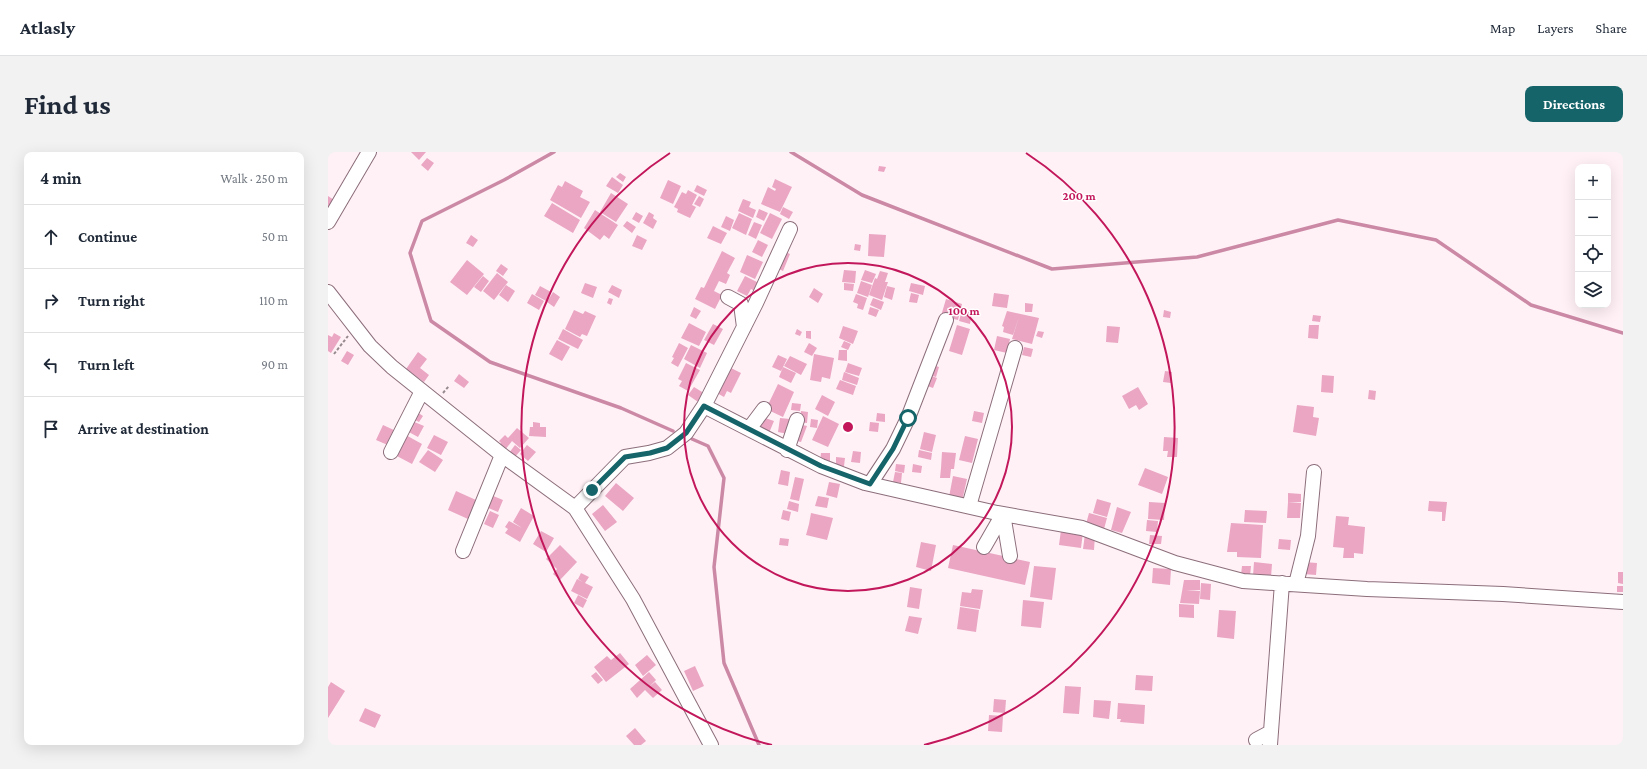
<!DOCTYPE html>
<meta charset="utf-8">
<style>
:root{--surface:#fff;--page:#f2f2f3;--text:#1f2937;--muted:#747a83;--line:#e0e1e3;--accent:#146469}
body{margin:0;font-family:"Crimson Pro",serif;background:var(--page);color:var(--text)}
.controls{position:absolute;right:12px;top:12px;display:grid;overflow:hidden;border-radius:8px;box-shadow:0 4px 16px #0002}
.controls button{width:36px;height:36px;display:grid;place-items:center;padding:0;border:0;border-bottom:1px solid var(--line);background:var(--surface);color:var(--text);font:20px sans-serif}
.stop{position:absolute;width:12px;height:12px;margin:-9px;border:3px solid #146469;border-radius:50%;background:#fff}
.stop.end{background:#146469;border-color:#fff;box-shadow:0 1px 4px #0008}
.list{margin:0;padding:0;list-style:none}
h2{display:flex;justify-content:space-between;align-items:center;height:52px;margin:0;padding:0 16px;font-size:17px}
h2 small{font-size:13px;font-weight:400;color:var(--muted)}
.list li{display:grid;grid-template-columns:26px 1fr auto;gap:12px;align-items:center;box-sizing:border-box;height:64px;padding:0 16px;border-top:1px solid var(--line)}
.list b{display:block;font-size:15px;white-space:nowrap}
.list em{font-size:13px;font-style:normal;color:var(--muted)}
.icon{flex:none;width:22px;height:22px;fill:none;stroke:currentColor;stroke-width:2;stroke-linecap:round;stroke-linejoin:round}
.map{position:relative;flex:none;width:1295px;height:593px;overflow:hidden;border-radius:8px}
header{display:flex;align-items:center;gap:24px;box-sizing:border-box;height:56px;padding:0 20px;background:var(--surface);border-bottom:1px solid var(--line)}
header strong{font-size:19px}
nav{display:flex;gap:22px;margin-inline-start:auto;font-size:14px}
.intro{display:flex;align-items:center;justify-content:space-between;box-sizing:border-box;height:96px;padding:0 24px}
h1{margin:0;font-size:28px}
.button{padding:10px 18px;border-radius:8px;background:var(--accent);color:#fff;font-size:14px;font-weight:700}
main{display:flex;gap:24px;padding:0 24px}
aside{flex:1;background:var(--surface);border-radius:8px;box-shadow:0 4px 16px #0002}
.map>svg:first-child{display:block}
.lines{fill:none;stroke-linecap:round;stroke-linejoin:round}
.stream{stroke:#cc89a6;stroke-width:3.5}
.building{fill:#eaa6c3}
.minor-casing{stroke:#8c6e7b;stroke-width:16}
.path{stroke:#978a8f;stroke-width:2;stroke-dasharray:3 2;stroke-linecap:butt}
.minor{stroke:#fff;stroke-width:14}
.route{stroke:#146469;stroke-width:5}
.ring{fill:none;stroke:#c2185b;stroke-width:2}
.centre{fill:#c2185b;stroke:#fff;stroke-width:2}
.ring-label{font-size:12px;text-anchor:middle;font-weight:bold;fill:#c2185b;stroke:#fff;stroke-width:3;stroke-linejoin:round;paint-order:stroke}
</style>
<header>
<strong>Atlasly</strong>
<nav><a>Map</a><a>Layers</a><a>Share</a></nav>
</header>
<div class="intro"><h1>Find us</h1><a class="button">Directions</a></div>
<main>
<aside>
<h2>4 min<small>Walk · 250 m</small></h2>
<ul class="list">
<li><svg class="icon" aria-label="ahead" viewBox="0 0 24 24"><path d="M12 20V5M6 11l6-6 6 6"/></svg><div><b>Continue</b></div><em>50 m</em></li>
<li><svg class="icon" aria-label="right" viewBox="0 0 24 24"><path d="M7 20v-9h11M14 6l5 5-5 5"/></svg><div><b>Turn right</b></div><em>110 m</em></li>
<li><svg class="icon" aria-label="left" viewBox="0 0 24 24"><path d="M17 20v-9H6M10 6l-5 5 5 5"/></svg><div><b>Turn left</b></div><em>90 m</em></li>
<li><svg class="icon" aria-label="arrive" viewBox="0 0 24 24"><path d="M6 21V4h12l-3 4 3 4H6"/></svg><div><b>Arrive at destination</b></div></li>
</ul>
</aside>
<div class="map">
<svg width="1295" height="593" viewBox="0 0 1295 593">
<rect width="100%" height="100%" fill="#fff1f6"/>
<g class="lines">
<!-- stream -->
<path class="stream" d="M226,0L176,28L94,69L82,101L103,169L162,210L293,256L345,279
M463,0L534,43L724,117L869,105L1010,68L1108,88L1203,153L1295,181
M364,287L380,294L396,326L386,415L396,511L431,593"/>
</g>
<!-- building -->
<path class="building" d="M83,0H98L91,8Z
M99,6L106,11L100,19L93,13Z
M551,14L558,15L556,20L550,19Z
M292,21L298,25L295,30L288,25Z
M284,25L295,33L290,41L278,34Z
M447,27L464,35L452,60L433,52L440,35L447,39L448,37L444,35Z
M340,28L353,34L345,52L332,46Z
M237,29L255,39L252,45L262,50L253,66L222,48L230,33L234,35Z
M369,33L379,38L376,44L366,39Z
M360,38L369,43L364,53L368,55L362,66L349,60L350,57L346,55L354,40L358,42Z
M283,41L300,52L288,70L272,60Z
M0,44L6,48L0,58Z
M371,44L376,47L372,55L366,52Z
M415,47L423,50L421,55L428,58L425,66L410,59Z
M224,51L252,68L245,81L216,64Z
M455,55L465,60L461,67L452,62Z
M431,57L440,61L436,69L428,65Z
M267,58L290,73L281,87L276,83L272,88L256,76Z
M308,60L315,64L311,71L304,67Z
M321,60L326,63L325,66L329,69L325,77L315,71Z
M411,61L424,67L418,83L404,76Z
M442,61L454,67L444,87L432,81Z
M398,64L406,68L402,79L393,75Z
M299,69L308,75L304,81L295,74Z
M426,70L434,73L428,87L420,83Z
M385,74L399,81L393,92L379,86Z
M541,82L558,83L556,105L540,104Z
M143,83L150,88L145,95L138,91Z
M309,83L319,88L314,98L304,94Z
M430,88L440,93L434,105L424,100Z
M527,92L533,93L532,99L526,98Z
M394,99L407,106L399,121L402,123L398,132L391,129L386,139L394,143L387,157L367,147L373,135L376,136Z
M455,99L462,102L455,119L447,115Z
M419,103L435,110L427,127L412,120Z
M139,108L156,122L139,143L122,130Z
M173,112L180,117L175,124L168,119Z
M516,118L528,119L527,131L514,130Z
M537,118L548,122L544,131L533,128Z
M552,119L560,121L557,130H560L554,148L541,143L547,126L549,127Z
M169,121L180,130L166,148L155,139Z
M155,124L161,129L153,140L146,135Z
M417,124L431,131L427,139L423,137L419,144L409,139Z
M533,129L544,133L540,145L529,141Z
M257,131L269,135L265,146L253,141Z
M516,131L526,132L525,139L516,138Z
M583,131L597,134L595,143L581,139Z
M178,133L187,139L180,150L171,143Z
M284,133L294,138L291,146L280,140Z
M212,134L223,140L218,149L207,143Z
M559,134L567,136L564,148L556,145Z
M486,136L495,142L490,151L481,145Z
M225,140L232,145L226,155L219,150Z
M583,141L591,143L589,151L581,150Z
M666,141L681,143L679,156L664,154Z
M204,142L216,149L211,158L199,151Z
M528,142L539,146L535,158L529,156L530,152L525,150Z
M281,146L285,147L283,153L279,151Z
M545,146L556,150L553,158L542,153Z
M618,147L634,152L630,168L613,164Z
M697,151L705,152L704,160H697Z
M366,155L373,159L368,167L362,164Z
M542,155L551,158L548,165L540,162Z
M246,158L255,162L257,159L268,164L259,184L254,182L252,185L237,177Z
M634,158L644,160L642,172L631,169Z
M836,158L843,160L842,166L835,165Z
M679,159L711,166L704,192L684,187L691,165L685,183L675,180L676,175L674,174Z
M985,163L993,164L992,170L984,169Z
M361,171L378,180L371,194L353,186Z
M385,172L395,177L386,193L376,188Z
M629,173L642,177L634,203L621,199Z
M981,173H991L990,187L980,186Z
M515,174L530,179L525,192L511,186Z
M779,174L792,175L790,191L778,190Z
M235,177L255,188L250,197L230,187Z
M469,177L474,180L472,184L467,182Z
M478,179H483V187L478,186Z
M710,179L716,180L714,186L708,184Z
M6,181L13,185L3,201L0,199V183L4,185Z
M669,184L682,187L679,201L666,198Z
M229,188L242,195L234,209L221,202Z
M516,189L523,192L520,198L513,195Z
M351,191L360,196L350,215L343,211L346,206L344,205Z
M481,191L489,196L484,204L476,200Z
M363,193L379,201L372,216L356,207Z
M696,195L705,197L703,205L694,203Z
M511,198H519V209L510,208Z
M19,199L26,203L20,213L13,209Z
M90,200L99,207L92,216L101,223L96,230L78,217Z
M486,202L506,206L502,227L494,225L493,230L482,228Z
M450,203L459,207L453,219L444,215Z
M462,204L479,212L473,223L456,214Z
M358,211L372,218L360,239L351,234L354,229L350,227Z
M520,211L534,216L531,224L517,220Z
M602,212L611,215L608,225L599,222Z
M401,215L413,221L403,241L399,239L396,245L389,241Z
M455,215L468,221L463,231L451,225Z
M837,219L844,220L843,231L835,230Z
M516,220L531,226L529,233L514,228Z
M131,222L141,230L136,236L126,229Z
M598,222L609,226L605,236L594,232Z
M994,223L1006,224L1005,241L993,240Z
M512,228L528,234L525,243L508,237Z
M450,232L466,240L455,265L438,257Z
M366,235L379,243L373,252L360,243Z
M810,235L820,252L811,258L808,253L801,257L794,244Z
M1041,238L1048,239L1047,248L1040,247Z
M494,243L507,250L500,264L487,257Z
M464,251L473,252L472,259L463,258Z
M969,253L986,255L985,265L991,266L988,284L965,280Z
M473,259L480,260L479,271L471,270Z
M646,259L656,261L654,271L644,269Z
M89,260L95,264L91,270L85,267Z
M549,261L557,262V270L548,269Z
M495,264L511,272L500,295L484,288Z
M434,265L446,269L441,281L429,277Z
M452,266L462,267L460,282L450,280Z
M483,267L490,268L489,276L482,275Z
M84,269L96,274L90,285L79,279Z
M205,270L212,271V275H218V285L201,284L202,275H205Z
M542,270L551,271L550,280L541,279Z
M470,272L479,274L473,290L465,288Z
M55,273L68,279L62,294L48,288Z
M189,276L201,286L192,296L184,289L177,298L171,293L173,291L171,289L177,283L180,286Z
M596,280L608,283L604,300L592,297Z
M76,282L94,292L84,312L65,302Z
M106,283L120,290L113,303L99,296Z
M637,284L650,287L644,311L631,308Z
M836,285L850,286L849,305H839L840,299H835Z
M187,293L193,298L186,306L181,301Z
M199,293L208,300L200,309L192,302Z
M100,298L115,308L107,320L91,310Z
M591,298L604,301L603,308L590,305Z
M525,299L533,300L532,311L523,310Z
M614,300L628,301L626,317H623L622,326H612L613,316H621H613Z
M493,301H502V311L492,310Z
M508,305L517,306L516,314H508Z
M568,312L577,313L576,321L567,319Z
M585,312L594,314L593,321L584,320Z
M817,316L840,325L834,342L810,333Z
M453,318L462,320L460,334L450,332Z
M567,320L574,321L573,331L565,330Z
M625,324L639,327L634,349L621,345Z
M467,325L476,327L471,349L462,347Z
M501,330L512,332L509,346L498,343Z
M288,331L306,346L295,359L277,344Z
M128,339L148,348L140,367L120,358Z
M960,341L973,342V350H960Z
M163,343L175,348L170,360L158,355Z
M490,344L501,346L499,356L487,354Z
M769,347L783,351L779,365L765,361Z
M461,349L471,352L470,360L459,357Z
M1101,349L1119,350L1117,369H1114V360L1100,359Z
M821,350L837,351L836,368L820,367Z
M960,350L973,351L972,366H959Z
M275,353L289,370L277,379L264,362Z
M789,355L803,360L794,381L783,378Z
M193,356L206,364L192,390L177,381L180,377L177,375L181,369L194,376L185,370Z
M455,358L463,360L461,369L453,367Z
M917,358L939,359L938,371L916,370Z
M162,359L171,363L165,376L156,372Z
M483,361L505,366L502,377L481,372Z
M761,361L779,366L776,377L758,372Z
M1008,364L1021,365L1020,373L1037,375L1035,402L1026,401V406H1015L1016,396L1005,395Z
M819,368L830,369L829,380L818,379Z
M903,371L935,373L933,406L909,405V400H899Z
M481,372L502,377L499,388L478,383Z
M733,378L755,380L753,396L731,393Z
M213,379L226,386L218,400L205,392Z
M757,382L767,383L766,398L755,397Z
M822,383L834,384L833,392H821Z
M452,386L461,387L460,394L451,393Z
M951,387L963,388L962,398L950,397Z
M593,390L608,393L603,419L588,415Z
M232,393L249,410L232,428L225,422L229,417L218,407Z
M625,393L702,410L697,433L620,416Z
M926,410L944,412L943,425L925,424Z
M976,410L989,411L988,423L975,422Z
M706,414L728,416L724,448L702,445Z
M914,414H923L922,424L913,423Z
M825,416L843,417L842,433L824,431Z
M1290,420H1295V432L1290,431Z
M253,421L261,425L257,431L265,435L259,447L243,439L249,427L255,430L250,427Z
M856,428H872V438H858L872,439L871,452L852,451Z
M873,431L883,432L882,448L872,447Z
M1289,434H1295V440H1289Z
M582,435L594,437L591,457L579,455Z
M644,437L655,438L652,457L632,454L634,440L643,441Z
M250,443L259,448L255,456L246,451Z
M695,448L716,450L713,476L693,474Z
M851,452L866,453V466L851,465Z
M632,455L651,458L648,480L629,477Z
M891,458L908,459L906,487L889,485Z
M581,464L594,466L590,482L577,479Z
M292,501L301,512L278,530L266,515L279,504L283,508Z
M319,503L328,513L315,524L307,513Z
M367,514L376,534L365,539L356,519Z
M268,520L275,528L270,532L263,524Z
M321,520L328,528L321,535L327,530L334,538L325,546L317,538L309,546L302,537Z
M808,523L825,524L824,539L807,538Z
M3,530L17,539L0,566V535Z
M737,534L753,535L751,562L735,561Z
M666,547L678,548L677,561L665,560Z
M766,548L783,549L781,567L765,565Z
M790,551L817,553L816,572L792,570L793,567H789Z
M37,556L53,563L47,576L31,569Z
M661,563L675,564L674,580L660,579Z
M307,576L318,589L313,593H306L298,584Z"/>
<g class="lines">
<!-- minor casing -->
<g class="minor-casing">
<path id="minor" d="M0,70L41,0
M0,140L42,194L64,215L174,303L247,356L297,305L321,301L339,296L358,281L376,254L493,314L537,331L669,361L754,376L847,411L915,429L1039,437L1175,442L1295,450
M400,145L413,152L416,175
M376,254L428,151L462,77
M421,277L436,257
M459,298L469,268
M63,300L94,239
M542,332L565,297L580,266L618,168
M641,354L687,196
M247,356L305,447L383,593
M656,395L675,362L682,404
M135,399L174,303
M968,432L980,384L986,320
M928,588L943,580
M942,593L954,431"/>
</g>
<!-- path -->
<path class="path" d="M6,202L20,184
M115,241L121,234"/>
<!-- minor -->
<use href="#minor" class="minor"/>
</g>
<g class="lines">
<!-- route -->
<path class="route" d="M264,338L297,305L322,301L339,296L358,281L376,254L493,314L542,332L565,297L580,266"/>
</g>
<!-- distance rings -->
<g class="ring">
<circle cx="520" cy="275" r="164"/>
<path d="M444 593A327 327 0 0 1 342 1M698 1A327 327 0 0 1 596 593"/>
</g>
<circle cx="520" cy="275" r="6" class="centre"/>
<g class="ring-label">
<text x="751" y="48">200 m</text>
<text x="636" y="163">100 m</text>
</g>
</svg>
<div class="controls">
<button>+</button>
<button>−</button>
<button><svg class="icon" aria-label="locate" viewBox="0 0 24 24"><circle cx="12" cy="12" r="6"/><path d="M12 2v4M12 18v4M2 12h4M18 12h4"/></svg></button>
<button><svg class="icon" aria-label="layers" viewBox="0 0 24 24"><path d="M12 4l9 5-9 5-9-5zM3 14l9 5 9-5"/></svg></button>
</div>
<div class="stop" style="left:580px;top:266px"></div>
<div class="stop end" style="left:264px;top:338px"></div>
</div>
</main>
